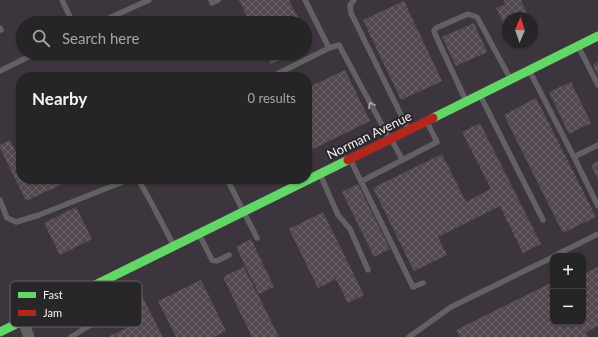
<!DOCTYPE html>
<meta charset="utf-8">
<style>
:root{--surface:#262526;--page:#2e2d2e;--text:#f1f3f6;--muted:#a4a5a7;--line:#424243}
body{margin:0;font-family:Lato,sans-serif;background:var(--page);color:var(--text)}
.controls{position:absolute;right:12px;bottom:12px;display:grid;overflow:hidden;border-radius:8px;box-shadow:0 1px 3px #0004}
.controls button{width:36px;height:36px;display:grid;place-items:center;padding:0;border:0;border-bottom:1px solid var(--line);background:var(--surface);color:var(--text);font:20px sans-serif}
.compass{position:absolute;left:502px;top:12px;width:36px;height:36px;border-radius:50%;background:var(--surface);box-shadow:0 1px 3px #0004;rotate:2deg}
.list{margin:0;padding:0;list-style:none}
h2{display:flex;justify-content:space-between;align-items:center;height:52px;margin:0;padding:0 16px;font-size:17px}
h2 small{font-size:13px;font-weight:400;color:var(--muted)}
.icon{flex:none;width:22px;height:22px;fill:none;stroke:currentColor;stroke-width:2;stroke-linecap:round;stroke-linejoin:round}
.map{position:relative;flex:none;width:598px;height:337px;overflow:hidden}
.search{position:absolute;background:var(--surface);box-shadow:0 1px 3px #0004;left:16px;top:16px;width:296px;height:44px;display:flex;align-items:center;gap:10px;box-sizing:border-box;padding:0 14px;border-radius:22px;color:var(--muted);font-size:15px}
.panel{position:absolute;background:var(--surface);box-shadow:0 1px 3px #0004;left:16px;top:72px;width:296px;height:112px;border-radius:16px}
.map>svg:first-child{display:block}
.built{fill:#3d353d;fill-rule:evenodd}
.building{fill:url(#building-cross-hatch)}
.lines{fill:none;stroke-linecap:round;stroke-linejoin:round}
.lane{stroke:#626062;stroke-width:5.5}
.street{stroke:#626062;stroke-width:11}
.fast{stroke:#63d668;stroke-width:9}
.jam{stroke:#b3261e;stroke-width:9}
.oneway{stroke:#aca9ac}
.labels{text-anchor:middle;stroke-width:4;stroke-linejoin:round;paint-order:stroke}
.street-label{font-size:13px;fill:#f5f2f5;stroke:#292629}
.key{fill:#292629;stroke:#666366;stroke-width:1}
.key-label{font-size:11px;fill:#f5f2f5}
</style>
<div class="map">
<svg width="598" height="337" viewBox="0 0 598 337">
<defs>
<pattern id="building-cross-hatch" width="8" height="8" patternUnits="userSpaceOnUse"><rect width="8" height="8" fill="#534850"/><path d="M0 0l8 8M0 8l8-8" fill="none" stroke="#6c636a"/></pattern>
</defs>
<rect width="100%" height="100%" fill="#323132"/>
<!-- built -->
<path class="built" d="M0,0H598V337H0ZM508,18H532V42H508ZM23,23H305V53H23ZM21,77H307V179H21ZM553,256H583V322H553Z"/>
<!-- building -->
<path class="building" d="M239,0H289L301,23H250Z
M504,0H521L529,18H508V33L496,8L505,4Z
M404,1L442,81L401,100L363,20Z
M474,23L487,52L456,66L442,37Z
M305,32L311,45L305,48Z
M265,53H294L271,64Z
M598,62V76L593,65Z
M345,70L370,121L309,151L307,146V88Z
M571,82L591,123L569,134L549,92Z
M536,98L596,217L563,233L504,115Z
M480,123L541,244L523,253L500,206L438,237L447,255L414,271L373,188L442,154L466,202L491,189L462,132Z
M10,140L21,164V179H28L31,185L44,179H68L69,181L26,201L0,148V145Z
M598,161V179L591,165Z
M358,184L390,249L374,257L342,192Z
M76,207L92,239L60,255L44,223Z
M323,212L364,295L348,303L336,279L318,288L289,229Z
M251,239L274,287L259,294L236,247Z
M244,267L279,337H252L223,277Z
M598,267V326L586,332L588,337H460L456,330L553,282V322H583V274Z
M201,280L226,331L214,337H176L158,301Z
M142,296L163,337H108L138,322L129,303Z"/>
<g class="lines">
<!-- lane -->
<path class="lane" d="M62,0L73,23
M211,0L212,3L218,0
M305,0L329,48
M354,0L350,5L351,13L408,129
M98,23L149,0
M0,28L1,30
M579,48L598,85
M0,71L36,53
M530,72L574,157
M271,77L329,48L339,45L389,138
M481,97L543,220
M466,101L435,34L434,31L436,28L468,14L477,17L510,78
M391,139L402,159
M598,145L574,157L598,206
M351,161L413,287L423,283
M320,174L338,215L350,229L368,270
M138,179L151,202L174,246
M227,179L257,238
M362,181L437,142L427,122
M0,200L7,218L16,222L39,215L130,179
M200,236L212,260L217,261L229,255
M554,256L598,234
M71,337L110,313L111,308L100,284
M409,337L451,307L553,257"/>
<!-- street -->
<path class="street" d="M23,321L29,337"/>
<!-- fast -->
<path class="fast" d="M433,118L598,36
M0,332L348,160"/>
<!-- jam -->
<path class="jam" d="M348,160L433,118"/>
</g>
<!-- one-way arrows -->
<defs><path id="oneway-chevron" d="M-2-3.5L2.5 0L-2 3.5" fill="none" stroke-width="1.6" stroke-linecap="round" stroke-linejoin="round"/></defs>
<use class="oneway" href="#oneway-chevron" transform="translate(371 105) rotate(-119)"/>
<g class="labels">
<!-- street labels -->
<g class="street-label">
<text transform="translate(369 135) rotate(-26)" y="5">Norman Avenue</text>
</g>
</g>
<!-- legend -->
<rect x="10" y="281" width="132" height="46" rx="6" class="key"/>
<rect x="18" y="292" width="18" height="6" fill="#63d668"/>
<rect x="18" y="310" width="18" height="6" fill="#b3261e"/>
<g class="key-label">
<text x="43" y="299">Fast</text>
<text x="43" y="317">Jam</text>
</g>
</svg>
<div class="controls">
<button>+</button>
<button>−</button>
</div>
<svg class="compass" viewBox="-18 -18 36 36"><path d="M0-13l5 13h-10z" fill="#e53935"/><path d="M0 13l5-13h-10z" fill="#a4a5a7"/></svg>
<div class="search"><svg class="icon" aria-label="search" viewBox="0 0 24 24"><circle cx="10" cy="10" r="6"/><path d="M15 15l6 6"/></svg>Search here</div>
<section class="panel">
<h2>Nearby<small>0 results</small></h2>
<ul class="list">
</ul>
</section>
</div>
